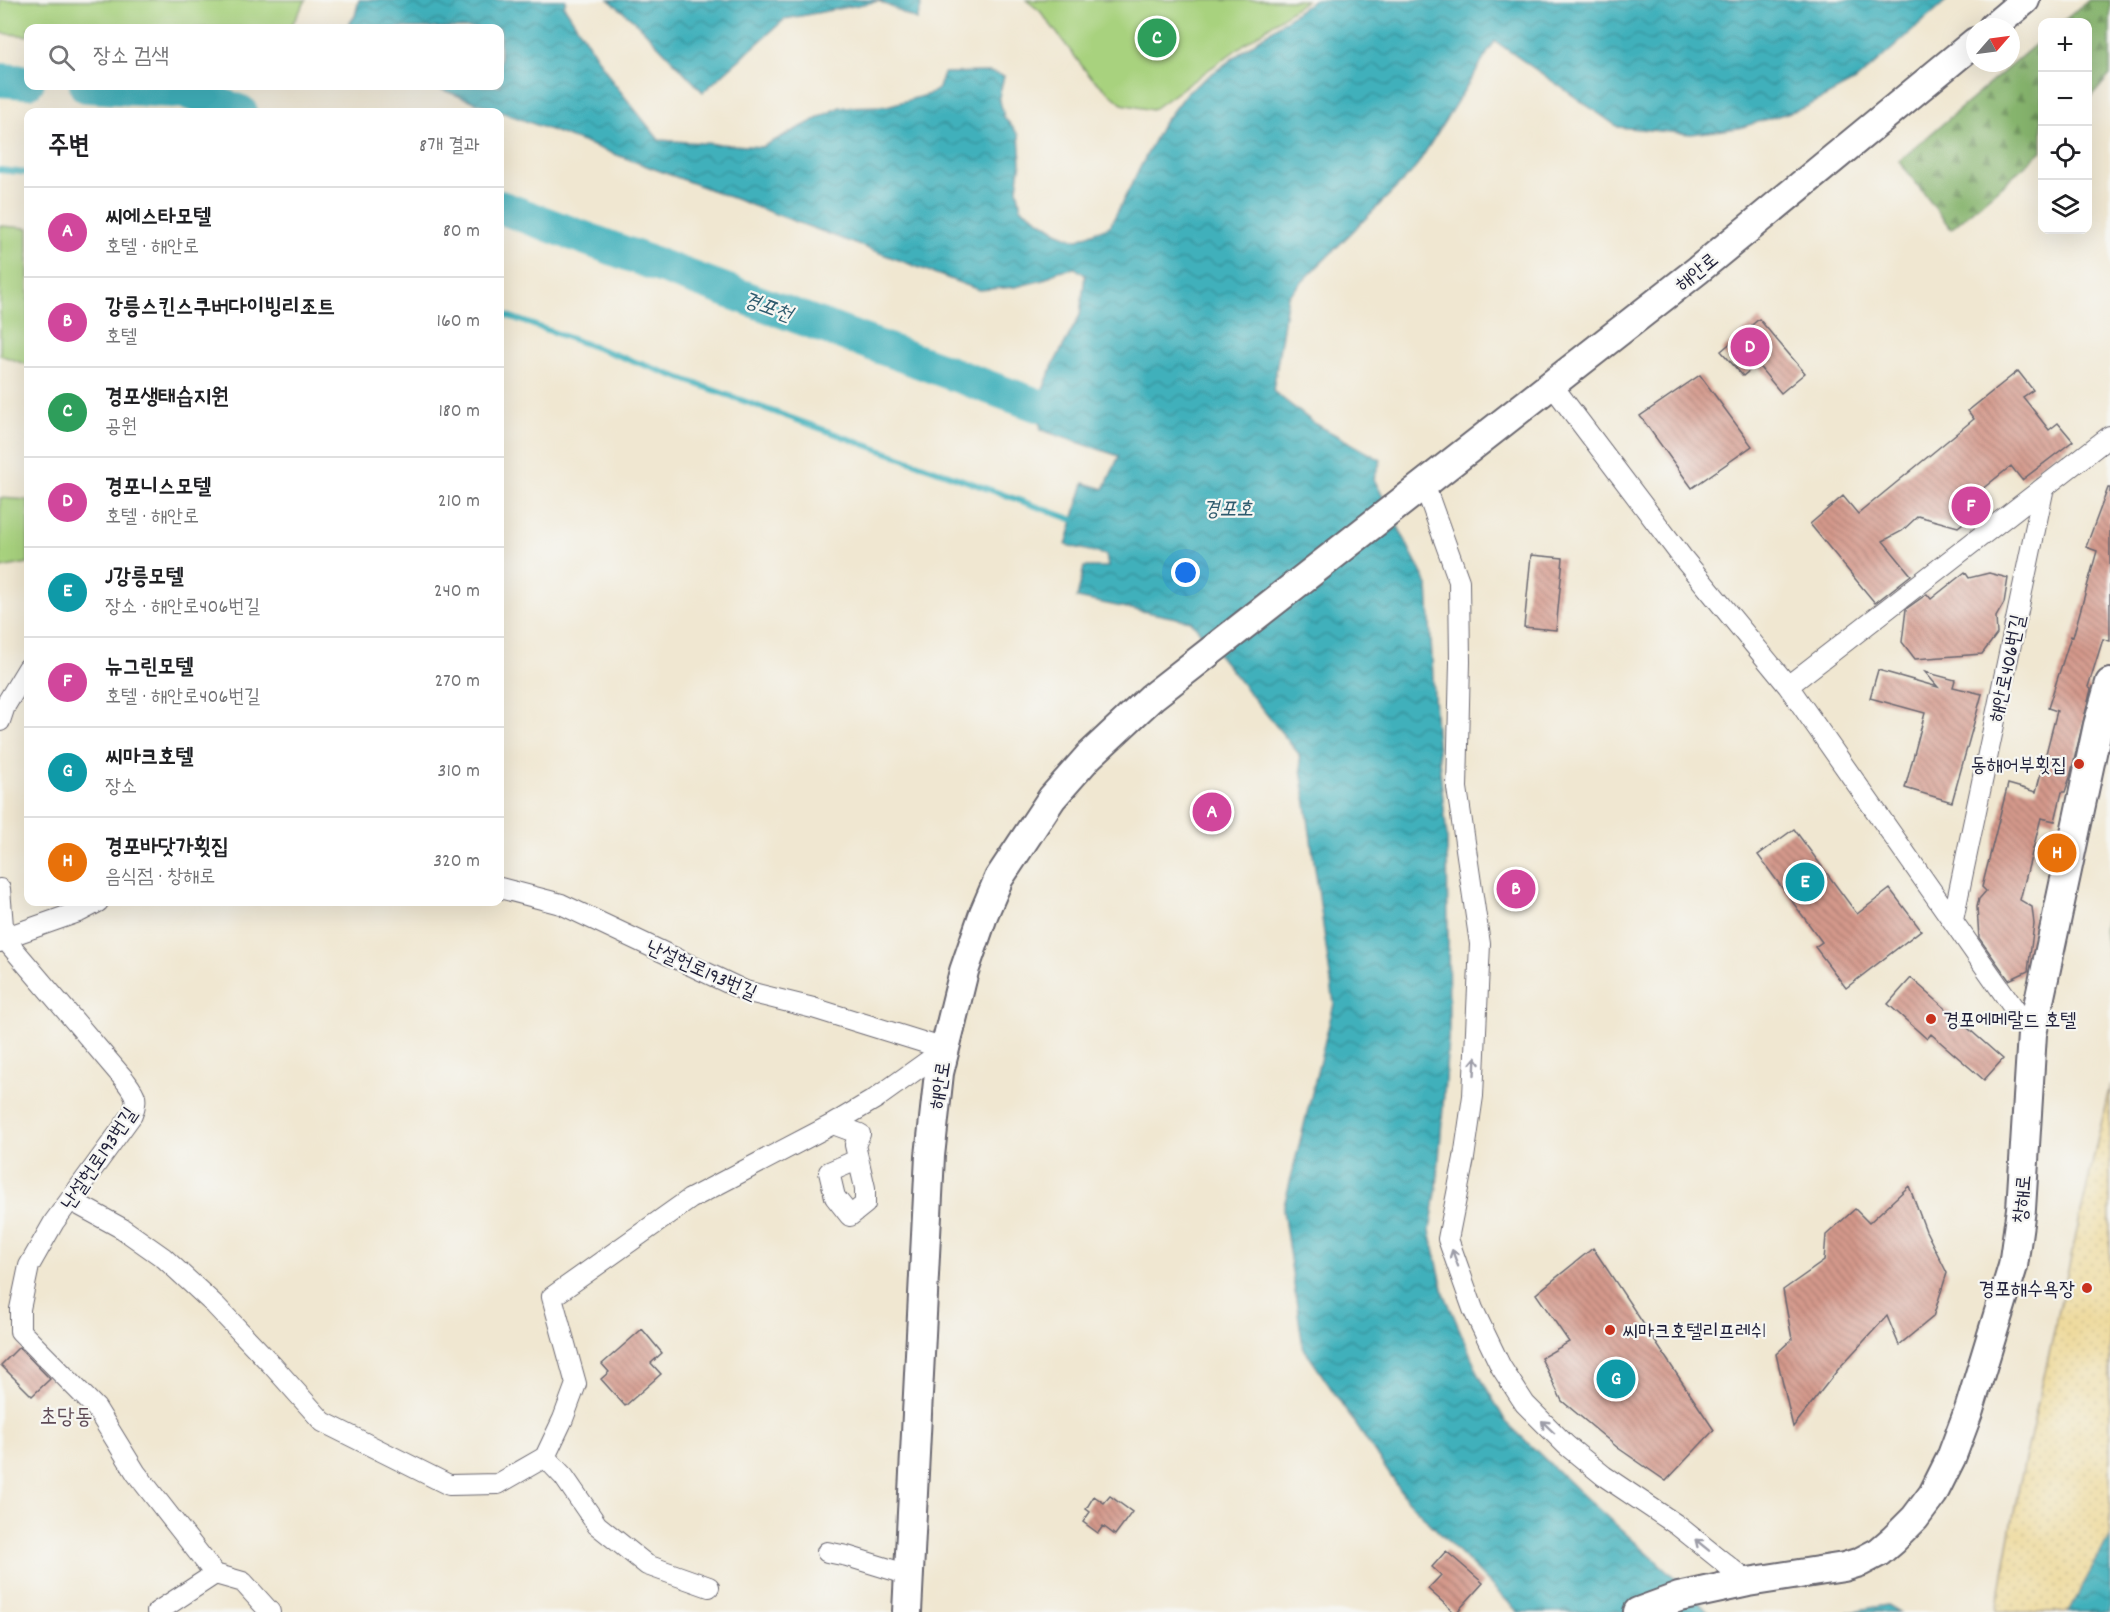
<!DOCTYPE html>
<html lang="ko">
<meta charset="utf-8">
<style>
:root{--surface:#fff;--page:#f6f6f6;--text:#202124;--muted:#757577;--line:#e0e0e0;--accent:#7c3aed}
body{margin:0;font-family:Dekko,"Poor Story",sans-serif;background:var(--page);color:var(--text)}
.controls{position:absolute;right:18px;top:18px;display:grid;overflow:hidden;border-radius:12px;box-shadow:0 6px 24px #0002}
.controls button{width:54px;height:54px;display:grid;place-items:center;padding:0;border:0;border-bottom:2px solid var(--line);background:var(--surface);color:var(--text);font:30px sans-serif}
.compass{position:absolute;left:1966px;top:18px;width:54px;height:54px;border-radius:50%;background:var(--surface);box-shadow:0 6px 24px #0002;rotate:62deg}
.you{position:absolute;left:1186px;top:573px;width:21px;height:21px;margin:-15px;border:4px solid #fff;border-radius:50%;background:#1a73e8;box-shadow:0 0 0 9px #1a73e833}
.badge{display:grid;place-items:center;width:39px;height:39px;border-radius:50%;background:var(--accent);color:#fff;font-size:20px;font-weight:700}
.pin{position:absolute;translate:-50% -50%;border:3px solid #fff;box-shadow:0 2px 6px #0006}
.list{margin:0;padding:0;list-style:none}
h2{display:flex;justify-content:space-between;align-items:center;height:78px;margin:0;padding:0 24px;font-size:26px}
h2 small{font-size:20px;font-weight:400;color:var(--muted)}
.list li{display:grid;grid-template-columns:39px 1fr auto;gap:18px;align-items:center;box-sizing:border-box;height:90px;padding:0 24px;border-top:2px solid var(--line)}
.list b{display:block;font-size:22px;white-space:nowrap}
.list p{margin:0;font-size:20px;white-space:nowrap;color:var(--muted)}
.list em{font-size:20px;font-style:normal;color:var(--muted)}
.icon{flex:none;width:33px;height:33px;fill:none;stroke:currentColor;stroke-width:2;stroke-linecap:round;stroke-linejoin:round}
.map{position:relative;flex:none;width:2110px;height:1612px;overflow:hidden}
.search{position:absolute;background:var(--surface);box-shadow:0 6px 24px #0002;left:24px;top:24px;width:480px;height:66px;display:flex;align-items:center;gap:15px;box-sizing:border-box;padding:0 21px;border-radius:12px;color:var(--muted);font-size:22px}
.panel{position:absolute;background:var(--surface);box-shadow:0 6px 24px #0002;left:24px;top:108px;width:480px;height:798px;border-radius:12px}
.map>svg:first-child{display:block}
.green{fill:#a8d27e;stroke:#657a5c;stroke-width:1.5}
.forest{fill:url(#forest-firs);stroke:#546b54;stroke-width:1.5}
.sand{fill:url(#sand-dots);stroke:#887e6c;stroke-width:1.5}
.water{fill:url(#water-waves);stroke:#31697b;stroke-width:1.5}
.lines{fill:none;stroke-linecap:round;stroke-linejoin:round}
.stream{stroke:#40b0bb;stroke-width:6}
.river{stroke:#40b0bb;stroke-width:34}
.building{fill:url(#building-back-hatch)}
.street-casing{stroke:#6a6770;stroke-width:22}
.secondary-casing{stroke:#6a6770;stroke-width:32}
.street{stroke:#fff;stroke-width:20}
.secondary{stroke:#fff;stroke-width:28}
.oneway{stroke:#9c9ca7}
.poi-dot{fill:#c8321e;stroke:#f6f6f2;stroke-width:2}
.labels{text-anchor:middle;stroke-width:4.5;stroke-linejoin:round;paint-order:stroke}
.street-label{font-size:20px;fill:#22223b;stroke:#f6f6f2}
.poi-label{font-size:20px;fill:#22223b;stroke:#f6f6f2;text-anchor:end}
.water-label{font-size:21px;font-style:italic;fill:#2e5b6e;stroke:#f6f6f2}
.quarter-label{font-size:22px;fill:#604c57;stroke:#f6f6f2}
</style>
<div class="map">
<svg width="2110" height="1612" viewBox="0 0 2110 1612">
<defs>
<pattern id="forest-firs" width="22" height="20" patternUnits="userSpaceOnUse" patternTransform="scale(1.5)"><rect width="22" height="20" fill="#86b46d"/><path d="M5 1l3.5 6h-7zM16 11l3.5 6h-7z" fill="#6d925b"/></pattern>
<pattern id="sand-dots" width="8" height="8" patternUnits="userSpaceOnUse" patternTransform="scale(1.5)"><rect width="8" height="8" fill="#eeda9e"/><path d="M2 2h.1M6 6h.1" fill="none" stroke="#ccbb89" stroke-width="1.8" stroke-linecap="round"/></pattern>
<pattern id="water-waves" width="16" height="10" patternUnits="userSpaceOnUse" patternTransform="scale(1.5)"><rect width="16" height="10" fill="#40b0bb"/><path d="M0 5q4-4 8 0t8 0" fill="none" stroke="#358f99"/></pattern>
<pattern id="building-back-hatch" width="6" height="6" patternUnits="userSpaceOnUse" patternTransform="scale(1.5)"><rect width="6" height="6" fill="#d4998b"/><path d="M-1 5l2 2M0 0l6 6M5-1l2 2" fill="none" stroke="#ac7c73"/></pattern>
</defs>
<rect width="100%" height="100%" fill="#f6f6f2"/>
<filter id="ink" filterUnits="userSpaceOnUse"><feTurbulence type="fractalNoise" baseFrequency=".0167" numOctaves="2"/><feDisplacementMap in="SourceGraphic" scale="12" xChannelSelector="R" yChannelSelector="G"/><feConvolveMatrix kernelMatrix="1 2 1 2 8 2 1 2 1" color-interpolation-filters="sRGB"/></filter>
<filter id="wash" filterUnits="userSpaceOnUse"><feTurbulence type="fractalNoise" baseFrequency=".008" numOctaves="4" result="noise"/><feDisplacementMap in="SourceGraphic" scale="24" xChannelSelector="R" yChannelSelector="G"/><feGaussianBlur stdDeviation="1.35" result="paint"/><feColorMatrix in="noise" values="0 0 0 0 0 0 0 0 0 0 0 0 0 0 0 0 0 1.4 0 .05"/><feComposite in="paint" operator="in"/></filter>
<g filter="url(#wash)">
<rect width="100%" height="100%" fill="#f0e7d1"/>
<!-- green -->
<path class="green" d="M0,0H306L290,28H28V36L0,33Z
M1026,0H1306L1152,110L1122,104L1089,75L1040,11Z
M0,226L28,228V365L0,355Z
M0,498L28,500V563L0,568Z"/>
<!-- forest -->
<path class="forest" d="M2089,0H2110V75L2088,101V22H2062Z
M2042,39V151L1951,229L1899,161Z
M2110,895V970L2104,930Z"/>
<!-- sand -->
<path class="sand" d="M2110,1085V1535L2069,1612H1996L2018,1491Z"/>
<!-- water -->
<path class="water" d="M359,0H566L564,6L613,82L659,140L762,147L840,107L887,106L930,94L939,88L944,73L989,72L1004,76L999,97L1004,117L1019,135L1021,162L1017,188L1021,208L1059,233L1076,240L1110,226L1162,125L1187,92L1313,0H1947L1857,80L1806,107L1739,128L1691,134L1618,127L1495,41L1414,170L1288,296L1273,391L1314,423L1381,460L1374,479L1428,586L1436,731L1447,837L1449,1028L1437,1186L1430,1231L1444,1293L1480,1377L1506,1422L1586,1498L1684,1586L1709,1612H1518L1407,1500L1303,1347L1283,1210L1334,1004L1299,754L1191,621L1077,598L1084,567H1108L1106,555L1066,545L1084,483L1104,489L1119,456L1041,430L1037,405L1052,367L1080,315L1085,275L1075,268L1058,271L1043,280L1015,287L979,290L432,86H500V28H346L355,16Z
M609,0H920L921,7L917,20L879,1L785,19L703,92L635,21Z
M2110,1535V1612H2069Z
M1887,1605L1899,1612H1847Z"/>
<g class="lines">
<!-- stream -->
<path class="stream" d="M0,170L28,173
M500,313L1074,520"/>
<!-- river -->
<path class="river" d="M0,80L28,82
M86,86L186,92L241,112
M500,207L1037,405"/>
</g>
<g id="blocks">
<!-- building -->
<path class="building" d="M1759,319L1805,373L1781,393L1757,364L1743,376L1721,351Z
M2018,371L2033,390L2023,397L2049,430L2058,423L2073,441L2022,480L2011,466L1966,502L1971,514L1968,519L1958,527L1918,516L1902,531L1883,541L1911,575L1875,603L1810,524L1843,496L1858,514L1974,419L1968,411Z
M1700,375L1752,446L1692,488L1640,416Z
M2108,488H2110V641L2103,639L2088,687L2091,689L2070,777L2065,792H2062L2055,821L2041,818L2020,900L2032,907L2034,924L2028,971L2009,980L1979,938L1977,907L1979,899L1986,891L1982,887L2008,784L2036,792L2057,711L2048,708L2071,636L2073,637L2097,551L2086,547Z
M1531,555L1563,558L1556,630L1524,627Z
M1965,572L1969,578L1989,573L2008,578L2004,603L1996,617L1997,634L1982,654L1915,659L1902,642L1906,609L1927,594L1931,599Z
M1878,670L1938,687L1925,672L1955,680L1953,687L1982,694L1952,802L1905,788L1925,713L1870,698Z
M1794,829L1857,914L1890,889L1921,930L1846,988L1815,947L1822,942L1758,855Z
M1911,978L2003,1059L1984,1080L1931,1034L1927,1039L1888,1004Z
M1909,1186L1926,1231L1947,1273L1933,1317L1899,1345L1887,1316L1840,1367L1793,1427L1776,1354L1792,1339L1783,1290L1824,1261L1826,1235L1855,1209L1869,1223Z
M1593,1248L1714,1430L1666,1481L1618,1448L1562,1401L1541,1358L1569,1342L1536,1294Z
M642,1329L662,1353L651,1363L661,1374L625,1406L601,1379L609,1372L602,1364Z
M19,1347L50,1379L32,1396L1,1365Z
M1094,1496L1104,1503L1110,1496L1132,1512L1115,1535L1103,1526L1098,1533L1083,1522L1090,1512L1086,1509Z
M1446,1551L1483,1583L1457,1612H1454L1428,1589L1441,1575L1432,1567Z"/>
</g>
</g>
<g filter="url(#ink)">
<use href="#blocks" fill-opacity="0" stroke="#6a6770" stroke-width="1.5"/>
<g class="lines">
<!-- street casing -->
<g class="street-casing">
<path id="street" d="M1552,385L1682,557L1788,686L2032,1034
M1424,484L1459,581L1460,662L1457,788L1480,944L1473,1096L1464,1158L1448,1239L1473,1309L1501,1367L1525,1404L1566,1445L1604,1476L1677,1525L1748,1582
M1788,686L2110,436
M0,721L5,706L28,668
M500,888L561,904L745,991L813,1008L945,1049
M0,889L4,938L124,1079C135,1094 139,1097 132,1115L54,1222L29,1266L20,1309V1331L96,1408L136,1473L215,1574L157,1612
M1953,920L2044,487
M0,942L4,938L81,911L98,902
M833,1124L860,1134L855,1145L865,1188V1204L850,1216L835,1197L829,1172L857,1160
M70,1200L123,1229L164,1258L215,1305L272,1365L323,1422L449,1485L498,1484L545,1457L564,1477L597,1525L647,1565L709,1587
M545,1457L563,1419L576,1384L552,1297L690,1199L833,1124L875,1099L945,1049
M827,1552L847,1556L909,1575
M215,1574L243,1582L270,1612"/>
</g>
<!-- secondary casing -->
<g class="secondary-casing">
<path id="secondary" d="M1993,27L2025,0
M907,1612L930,1156L939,1073L964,971L984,913L999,878L1052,798L1089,756L1152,697L1698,270L1975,42
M1638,1612L1679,1597L1748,1582L1844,1567L1860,1562L1879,1552L1893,1540L1915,1518L1933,1494L1951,1458L1969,1410L2013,1266L2021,1209L2032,1034L2098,725L2110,683"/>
</g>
<!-- street -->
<use href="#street" class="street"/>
<!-- secondary -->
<use href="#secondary" class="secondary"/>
</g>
<!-- one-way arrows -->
<defs><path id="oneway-shaft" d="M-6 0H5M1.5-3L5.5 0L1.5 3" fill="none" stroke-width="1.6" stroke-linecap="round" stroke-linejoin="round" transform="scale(1.5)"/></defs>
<g class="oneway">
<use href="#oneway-shaft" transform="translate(1475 1066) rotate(-87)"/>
<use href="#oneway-shaft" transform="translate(1455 1258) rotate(-110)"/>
<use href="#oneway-shaft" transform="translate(1548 1427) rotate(-136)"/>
<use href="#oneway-shaft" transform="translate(1702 1545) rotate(-141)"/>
</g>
</g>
<!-- markers -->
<g class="poi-dot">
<circle cx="2079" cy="764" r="6"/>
<circle cx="1931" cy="1019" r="6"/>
<circle cx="2087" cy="1288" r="6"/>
<circle cx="1610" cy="1330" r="6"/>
</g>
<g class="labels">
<!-- street labels -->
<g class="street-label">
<text transform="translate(1696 271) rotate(-39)" y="7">해안로</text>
<text transform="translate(2006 668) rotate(-78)" y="7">해안로406번길</text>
<text transform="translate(702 969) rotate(24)" y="7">난설헌로193번길</text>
<text transform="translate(939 1085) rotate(-81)" y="7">해안로</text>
<text transform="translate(98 1158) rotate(-56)" y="7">난설헌로193번길</text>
<text transform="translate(2021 1199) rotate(-85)" y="7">창해로</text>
</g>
<!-- poi labels -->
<g class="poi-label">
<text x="2067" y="771">동해어부횟집</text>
<text x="1943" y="1026" text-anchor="start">경포에메랄드 호텔</text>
<text x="2075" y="1295">경포해수욕장</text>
<text x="1622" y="1337" text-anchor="start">씨마크호텔리프레쉬</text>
</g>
<!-- water labels -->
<g class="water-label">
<text transform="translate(768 306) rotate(20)" y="7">경포천</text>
<text x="1228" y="515">경포호</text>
</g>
<!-- quarter labels -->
<g class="quarter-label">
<text x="66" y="1423">초당동</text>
</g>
</g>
</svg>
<div class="controls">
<button>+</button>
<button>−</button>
<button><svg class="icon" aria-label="locate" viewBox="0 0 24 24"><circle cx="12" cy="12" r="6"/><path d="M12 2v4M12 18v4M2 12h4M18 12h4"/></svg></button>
<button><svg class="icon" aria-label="layers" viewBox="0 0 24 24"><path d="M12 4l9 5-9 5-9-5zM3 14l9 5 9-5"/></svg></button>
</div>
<svg class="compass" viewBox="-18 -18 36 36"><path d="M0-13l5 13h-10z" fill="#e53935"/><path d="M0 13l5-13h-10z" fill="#757577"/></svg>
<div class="you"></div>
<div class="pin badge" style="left:1212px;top:812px;background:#d1479c">A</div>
<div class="pin badge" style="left:1516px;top:889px;background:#d1479c">B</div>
<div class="pin badge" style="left:1157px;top:38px;background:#2e9e5b">C</div>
<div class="pin badge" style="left:1750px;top:347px;background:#d1479c">D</div>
<div class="pin badge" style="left:1805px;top:882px;background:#0f9aa8">E</div>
<div class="pin badge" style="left:1971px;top:506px;background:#d1479c">F</div>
<div class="pin badge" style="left:1616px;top:1379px;background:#0f9aa8">G</div>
<div class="pin badge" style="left:2057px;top:853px;background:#e8710a">H</div>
<div class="search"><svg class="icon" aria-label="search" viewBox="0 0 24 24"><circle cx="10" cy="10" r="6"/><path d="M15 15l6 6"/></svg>장소 검색</div>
<section class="panel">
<h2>주변<small>8개 결과</small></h2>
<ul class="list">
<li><span class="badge" style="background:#d1479c">A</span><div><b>씨에스타모텔</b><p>호텔 · 해안로</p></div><em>80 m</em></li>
<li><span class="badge" style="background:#d1479c">B</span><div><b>강릉스킨스쿠버다이빙리조트</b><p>호텔</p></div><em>160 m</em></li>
<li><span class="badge" style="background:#2e9e5b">C</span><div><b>경포생태습지원</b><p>공원</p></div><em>180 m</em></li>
<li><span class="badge" style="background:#d1479c">D</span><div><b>경포니스모텔</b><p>호텔 · 해안로</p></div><em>210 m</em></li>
<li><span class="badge" style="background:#0f9aa8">E</span><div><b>J강릉모텔</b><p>장소 · 해안로406번길</p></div><em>240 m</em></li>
<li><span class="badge" style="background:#d1479c">F</span><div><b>뉴그린모텔</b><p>호텔 · 해안로406번길</p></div><em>270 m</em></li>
<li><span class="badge" style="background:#0f9aa8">G</span><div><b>씨마크호텔</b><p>장소</p></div><em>310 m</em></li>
<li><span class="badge" style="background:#e8710a">H</span><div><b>경포바닷가횟집</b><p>음식점 · 창해로</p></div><em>320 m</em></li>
</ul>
</section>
</div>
